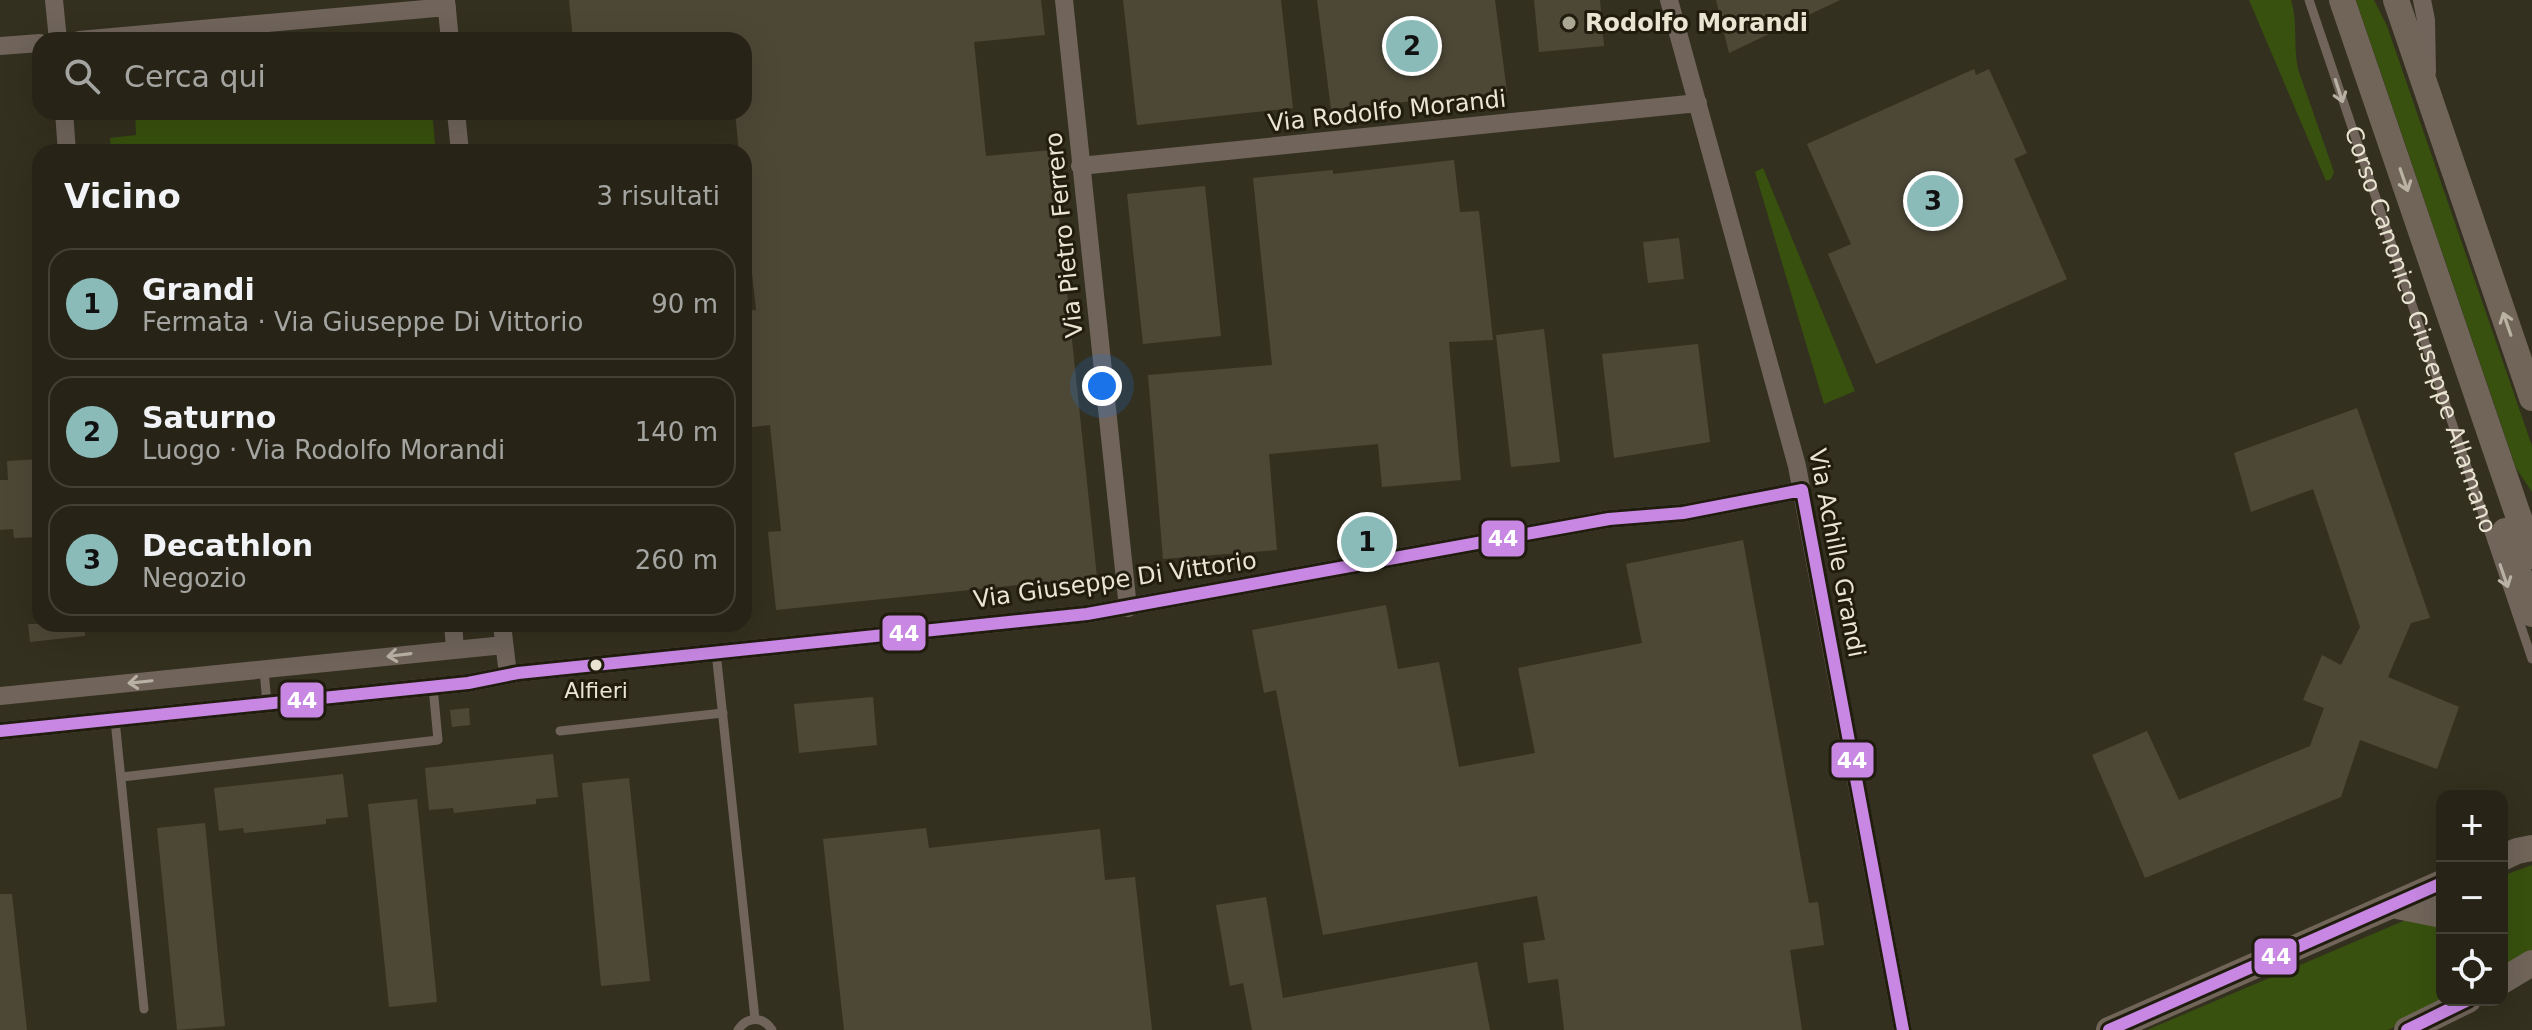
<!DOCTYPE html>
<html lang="it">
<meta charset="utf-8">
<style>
:root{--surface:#272417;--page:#2f2c20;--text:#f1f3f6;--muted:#a4a4a1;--line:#434136;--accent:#8bbbb9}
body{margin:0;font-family:"DejaVu Sans",sans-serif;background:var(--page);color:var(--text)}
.controls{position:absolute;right:24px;bottom:24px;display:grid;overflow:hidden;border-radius:16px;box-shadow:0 8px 32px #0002}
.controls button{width:72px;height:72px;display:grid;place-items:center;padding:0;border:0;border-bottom:2px solid var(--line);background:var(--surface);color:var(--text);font:40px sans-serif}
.you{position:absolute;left:1102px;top:386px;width:28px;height:28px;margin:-20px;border:6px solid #fff;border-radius:50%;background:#1a73e8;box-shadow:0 0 0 12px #1a73e833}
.badge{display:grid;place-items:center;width:52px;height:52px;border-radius:50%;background:var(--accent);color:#111;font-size:26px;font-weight:700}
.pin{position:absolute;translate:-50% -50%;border:4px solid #fff;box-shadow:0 2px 8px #0006}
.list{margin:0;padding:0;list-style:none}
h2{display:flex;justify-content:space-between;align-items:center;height:104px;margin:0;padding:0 32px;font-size:34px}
h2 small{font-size:26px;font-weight:400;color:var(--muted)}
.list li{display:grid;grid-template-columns:52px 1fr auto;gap:24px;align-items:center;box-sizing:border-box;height:112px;margin:0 16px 16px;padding:0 16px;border:2px solid var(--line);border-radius:24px}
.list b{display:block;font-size:30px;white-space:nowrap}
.list p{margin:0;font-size:26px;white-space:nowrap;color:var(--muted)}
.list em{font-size:26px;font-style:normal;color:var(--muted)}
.icon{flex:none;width:44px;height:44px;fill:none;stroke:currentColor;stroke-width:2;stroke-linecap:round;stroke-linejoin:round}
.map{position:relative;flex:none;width:2532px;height:1030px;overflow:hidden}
.search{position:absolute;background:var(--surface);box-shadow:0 8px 32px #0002;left:32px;top:32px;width:720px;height:88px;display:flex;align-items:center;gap:20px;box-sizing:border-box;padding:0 28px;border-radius:24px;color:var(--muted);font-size:30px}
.panel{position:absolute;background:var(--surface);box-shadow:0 8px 32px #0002;left:32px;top:144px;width:720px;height:488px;border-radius:24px}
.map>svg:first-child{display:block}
.green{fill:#38510e}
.building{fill:#4d4836}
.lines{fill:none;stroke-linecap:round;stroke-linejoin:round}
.lane{stroke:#70645b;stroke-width:9}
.street{stroke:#70645b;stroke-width:18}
.secondary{stroke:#71655a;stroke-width:26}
.bus-1-casing{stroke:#201d0f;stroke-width:18}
.bus-1{stroke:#c787e3;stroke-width:12}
.oneway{stroke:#b9b1a3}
.oneway2{stroke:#bab2a3}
.poi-dot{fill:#aaa694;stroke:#201d0f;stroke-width:3}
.bus-dot{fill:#eae5d3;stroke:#201d0f;stroke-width:3}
.labels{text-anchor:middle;stroke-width:6;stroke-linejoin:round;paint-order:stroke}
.bus-label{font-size:22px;fill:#eae5d3;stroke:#201d0f}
.poi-label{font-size:24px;font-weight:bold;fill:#eae5d3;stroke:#201d0f;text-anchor:start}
.street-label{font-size:24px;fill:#eae5d3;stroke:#201d0f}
.line-badge{stroke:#201d0f;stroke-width:3}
.badge-label{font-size:22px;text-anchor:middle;font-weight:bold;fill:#fff}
</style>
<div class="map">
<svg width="2532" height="1030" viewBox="0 0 2532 1030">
<rect width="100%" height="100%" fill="#34301f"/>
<!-- green -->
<path class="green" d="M2249,0H2291C2298,22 2293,46 2298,69L2334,172L2331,179L2326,181Z
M2356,0H2374L2387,26L2532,446V492L2516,468Z
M424,33L425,40H349Z
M135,112H432L436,152H111L110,138L136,135Z
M1763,168L1855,391L1824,404L1755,172Z
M2532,865V951L2502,970V876Z
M2408,919L2442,924V1004L2388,1030H2147Z"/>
<!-- building -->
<path class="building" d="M569,0H1041L1045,35L974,42L986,156L1052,150L1097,577L776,610L768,532L781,531L770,425L744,428V311L756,310L744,199V152H739L735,112H744V40H573Z
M1123,0H1281L1293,108L1137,125Z
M1317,0H1495L1507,92L1331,109Z
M1534,0H1600L1604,46L1539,52Z
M1716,0H1840L1729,53Z
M1974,69L1976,75L1989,69L2027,153L2014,159L2067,279L1876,364L1828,254L1851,244L1807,144Z
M1454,160L1460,212L1479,211L1493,340L1449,342L1461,480L1382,487L1378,444L1269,454L1277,550L1163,559L1148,375L1272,365L1253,178L1333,170V174Z
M1205,186L1221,336L1143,344L1127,194Z
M1679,238L1684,279L1648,283L1643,242Z
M1544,329L1560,462L1511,467L1496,335Z
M1698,344L1710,442L1614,458L1602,354Z
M2357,408L2430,618L2411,623L2388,677L2459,707L2437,769L2360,740L2341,797L2145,878L2092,755L2147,731L2179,800L2310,746L2324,708L2303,700L2322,655L2341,665L2360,627L2313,489L2251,512L2234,453Z
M40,459V537L14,538L13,529L0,530V480H8L7,461Z
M1743,540L1809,903L1818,902L1824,945L1790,950L1802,1030H1564L1558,979L1528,983L1523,943L1545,940L1537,896L1323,935L1276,690L1264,693L1252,630L1386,605L1398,669L1439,662L1459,767L1535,753L1518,668L1642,643L1626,564Z
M28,624H85V636L30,642Z
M873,697L877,745L799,753L794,704Z
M469,708L470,725L452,727L450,710Z
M553,754L558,797L536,799V804L454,813L453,808L429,810L425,768Z
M343,774L348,817L326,819V824L244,833L243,828L219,831L214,788Z
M629,778L650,981L601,986L582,783Z
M417,799L437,1002L389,1007L368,804Z
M205,823L225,1026L177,1030L157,828Z
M926,828L929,848L1100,829L1105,880L1135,877L1152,1030H844L823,839Z
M0,894H12L27,1030H0Z
M1266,897L1283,998L1477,962L1490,1030H1252L1243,983L1230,986L1216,905Z"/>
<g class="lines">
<!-- lane -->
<g class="lane">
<path id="s1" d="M2309,0L2532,659"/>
<path d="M716,652L755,1019"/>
<path d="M264,670L267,704"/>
<path d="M115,720L144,1009"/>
<path d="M560,731L723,713"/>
<path d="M122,777L438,740L433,687"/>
<path d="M738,1030C747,1016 763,1016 772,1030"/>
</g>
<!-- street -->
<path class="street" d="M54,0L58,40
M446,0L450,40
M1064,0L1128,608
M1669,0L1797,466L1903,1030
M2422,0L2426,20L2427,72
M79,40L447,7
M0,46L40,43
M64,112L67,152
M456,112L460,152
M1080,166L1698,103
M453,624L455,648
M502,624L508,675
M0,696L504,645
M0,731L468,683L518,673L1087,614L1609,519L1683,513L1802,490"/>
<!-- secondary -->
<path class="secondary" d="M2342,0L2532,556
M2396,0L2532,398
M2505,531L2532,614
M2502,858L2517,851L2532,848
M2392,905L2442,915
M2502,981L2532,963
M2109,1030L2442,883
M2407,1030L2468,1000"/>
<!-- bus-1 casing -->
<g class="bus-1-casing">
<path id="bus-1" d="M1802,490L1903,1030
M0,731L468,683L518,673L1087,614L1609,519L1683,513L1802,490
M2109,1030L2442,883
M2407,1030L2468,1000"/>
</g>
<!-- bus-1 -->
<use href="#bus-1" class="bus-1"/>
</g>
<!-- one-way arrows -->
<defs><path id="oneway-shaft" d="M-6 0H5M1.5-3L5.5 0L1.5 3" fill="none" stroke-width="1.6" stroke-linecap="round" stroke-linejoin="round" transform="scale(2)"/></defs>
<g class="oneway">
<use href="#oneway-shaft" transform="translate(2339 91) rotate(72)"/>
<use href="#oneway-shaft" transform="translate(2504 576) rotate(71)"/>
<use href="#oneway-shaft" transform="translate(399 655) rotate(173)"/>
<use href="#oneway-shaft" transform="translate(140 682) rotate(174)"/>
</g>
<g class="oneway2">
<use href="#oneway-shaft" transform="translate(2404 180) rotate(71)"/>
<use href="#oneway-shaft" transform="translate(2507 324) rotate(-109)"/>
</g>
<!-- markers -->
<circle class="poi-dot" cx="1569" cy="23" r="8"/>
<circle class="bus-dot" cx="596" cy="665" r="7"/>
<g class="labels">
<!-- bus labels -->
<g class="bus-label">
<text x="596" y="698">Alfieri</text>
</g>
<!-- poi labels -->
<g class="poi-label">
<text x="1585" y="31">Rodolfo Morandi</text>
</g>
<!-- street labels -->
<g class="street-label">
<text transform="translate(1387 111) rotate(-6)" y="8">Via Rodolfo Morandi</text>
<text transform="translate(1064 235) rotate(-96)" y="8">Via Pietro Ferrero</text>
<text dy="8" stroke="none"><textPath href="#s1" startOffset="348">Corso Canonico Giuseppe Allamano</textPath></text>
<text transform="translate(1837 553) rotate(79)" y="8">Via Achille Grandi</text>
<text transform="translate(1115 580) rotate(-8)" y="8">Via Giuseppe Di Vittorio</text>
</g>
</g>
<g class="line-badge">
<rect x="1480" y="519" width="46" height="39" rx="8" fill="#c787e3"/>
<rect x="881" y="614" width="46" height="38" rx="8" fill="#c787e3"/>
<rect x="279" y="681" width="46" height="38" rx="8" fill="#c787e3"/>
<rect x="1830" y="741" width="45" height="38" rx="8" fill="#c787e3"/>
<rect x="2253" y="937" width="45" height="39" rx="8" fill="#c787e3"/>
</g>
<g class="badge-label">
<text x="1503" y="546">44</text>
<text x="904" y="641">44</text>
<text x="302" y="708">44</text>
<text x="1852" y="768">44</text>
<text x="2276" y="964">44</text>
</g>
</svg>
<div class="controls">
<button>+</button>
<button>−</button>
<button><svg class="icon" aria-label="locate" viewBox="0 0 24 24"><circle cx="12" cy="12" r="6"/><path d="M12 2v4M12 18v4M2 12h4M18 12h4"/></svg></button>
</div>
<div class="you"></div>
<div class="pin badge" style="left:1367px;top:542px">1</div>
<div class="pin badge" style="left:1412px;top:46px">2</div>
<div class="pin badge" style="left:1933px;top:201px">3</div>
<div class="search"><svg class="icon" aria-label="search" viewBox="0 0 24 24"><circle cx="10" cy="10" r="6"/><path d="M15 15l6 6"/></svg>Cerca qui</div>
<section class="panel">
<h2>Vicino<small>3 risultati</small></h2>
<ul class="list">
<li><span class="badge">1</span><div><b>Grandi</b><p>Fermata · Via Giuseppe Di Vittorio</p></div><em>90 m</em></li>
<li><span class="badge">2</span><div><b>Saturno</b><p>Luogo · Via Rodolfo Morandi</p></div><em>140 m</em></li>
<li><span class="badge">3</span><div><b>Decathlon</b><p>Negozio</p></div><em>260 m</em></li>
</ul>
</section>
</div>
